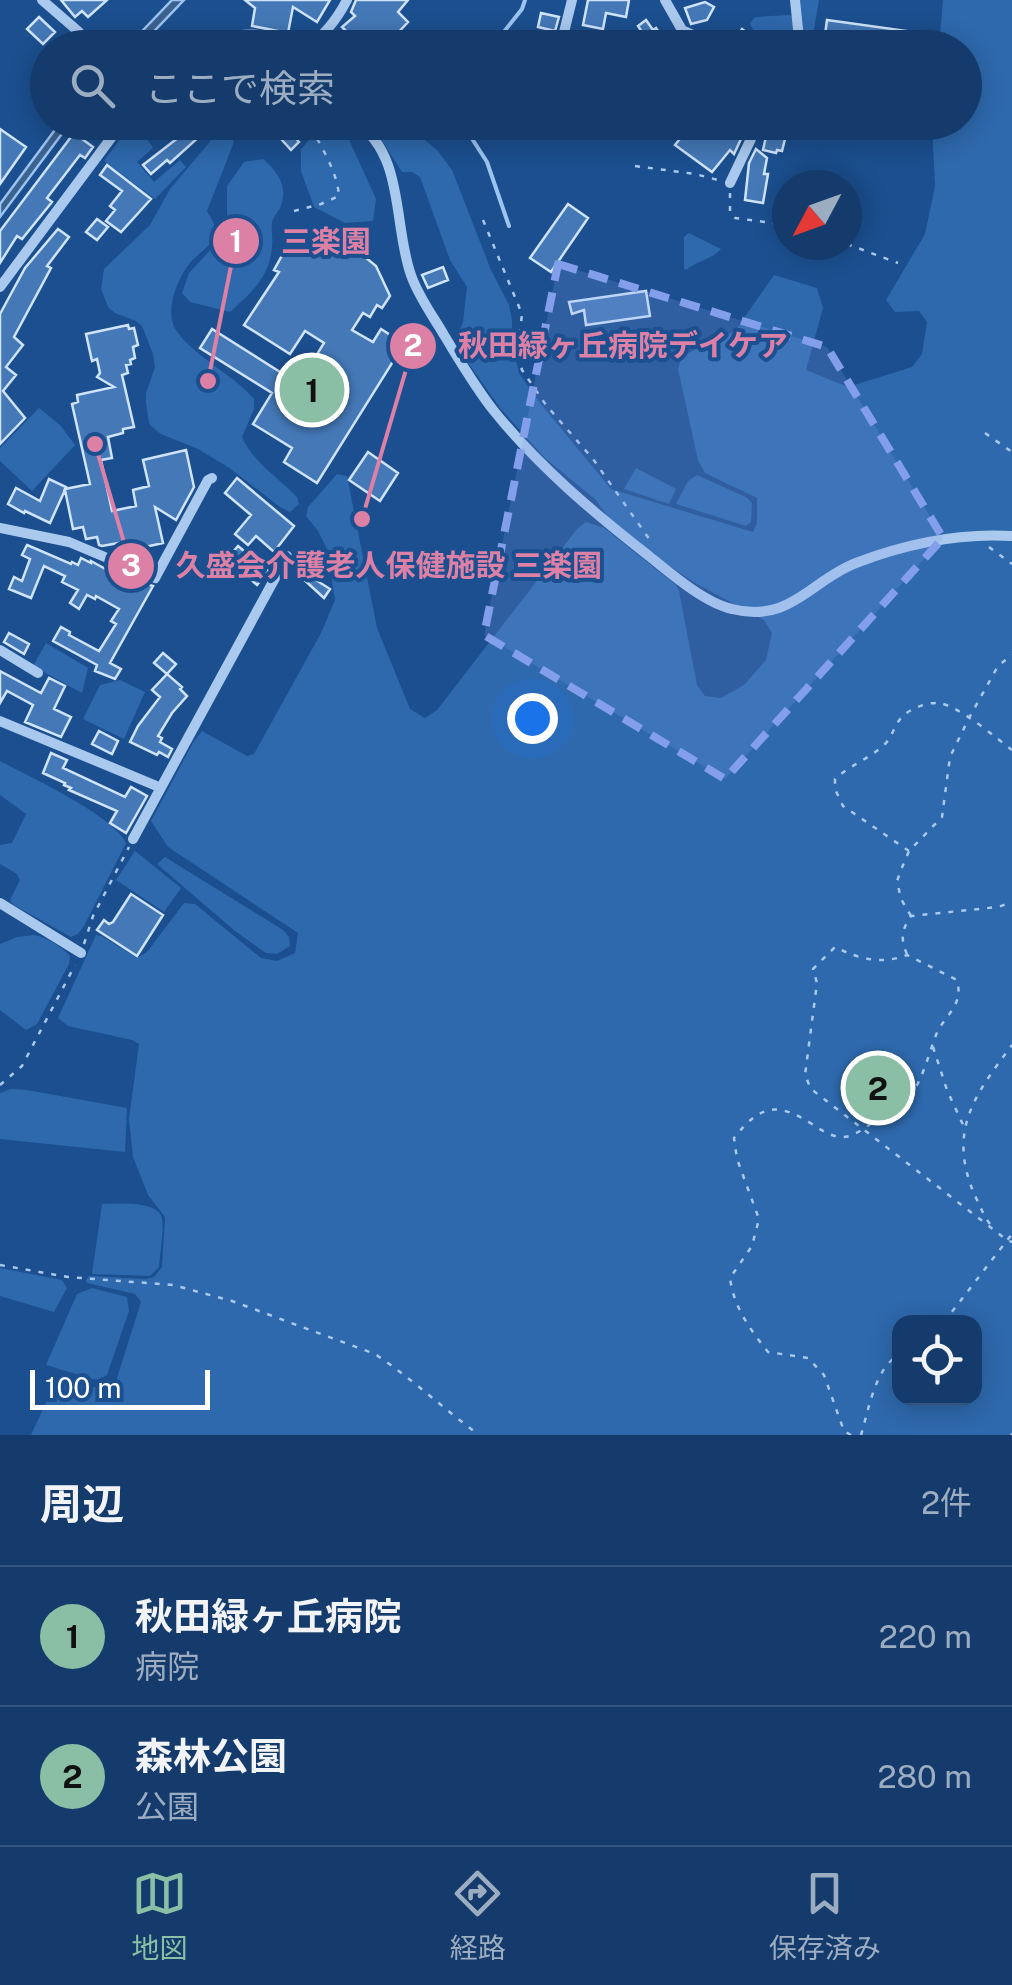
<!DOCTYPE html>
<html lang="ja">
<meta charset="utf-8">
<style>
:root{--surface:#143b6b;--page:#214673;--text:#f1f3f6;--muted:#9dadc1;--line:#33557e;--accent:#8abfa5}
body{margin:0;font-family:"Public Sans","Noto Sans JP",sans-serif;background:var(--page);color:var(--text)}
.controls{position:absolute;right:30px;bottom:30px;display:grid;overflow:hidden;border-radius:20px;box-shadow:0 5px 25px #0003}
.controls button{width:90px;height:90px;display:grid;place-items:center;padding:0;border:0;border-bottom:2px solid var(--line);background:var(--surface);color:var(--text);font:50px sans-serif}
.compass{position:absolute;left:772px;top:170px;width:90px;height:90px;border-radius:50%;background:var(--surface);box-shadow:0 5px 25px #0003;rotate:229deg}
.scale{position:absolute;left:30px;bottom:25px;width:180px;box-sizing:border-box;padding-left:10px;border:5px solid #fff;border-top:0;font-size:28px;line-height:35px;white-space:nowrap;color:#fff;-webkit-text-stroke:8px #1b4f8f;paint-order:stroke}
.you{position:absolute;left:532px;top:718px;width:35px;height:35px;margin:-25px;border:8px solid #fff;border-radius:50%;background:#1a73e8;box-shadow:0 0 0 15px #1a73e833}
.badge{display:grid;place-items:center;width:65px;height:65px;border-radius:50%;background:var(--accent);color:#111;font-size:32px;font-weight:700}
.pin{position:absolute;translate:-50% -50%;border:5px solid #fff;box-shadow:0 2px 10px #0006}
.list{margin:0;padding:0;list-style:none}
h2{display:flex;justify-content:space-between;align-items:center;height:130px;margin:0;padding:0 40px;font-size:42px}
h2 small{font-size:32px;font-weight:400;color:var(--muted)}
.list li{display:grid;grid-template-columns:65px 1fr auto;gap:30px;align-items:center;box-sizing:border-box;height:140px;padding:0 40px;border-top:2px solid var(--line)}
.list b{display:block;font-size:38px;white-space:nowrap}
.list p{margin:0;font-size:32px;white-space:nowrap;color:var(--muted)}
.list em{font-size:32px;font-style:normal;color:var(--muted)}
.icon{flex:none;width:55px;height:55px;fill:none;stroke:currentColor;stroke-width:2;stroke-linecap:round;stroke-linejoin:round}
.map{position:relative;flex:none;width:1012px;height:1435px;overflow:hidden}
.search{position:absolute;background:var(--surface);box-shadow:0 5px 25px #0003;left:30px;right:30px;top:30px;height:110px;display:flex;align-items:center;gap:25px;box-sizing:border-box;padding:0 35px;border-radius:55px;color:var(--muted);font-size:38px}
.sheet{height:410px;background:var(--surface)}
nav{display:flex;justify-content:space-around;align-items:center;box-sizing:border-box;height:140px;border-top:2px solid var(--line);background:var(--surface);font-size:28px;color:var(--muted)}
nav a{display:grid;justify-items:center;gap:5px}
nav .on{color:var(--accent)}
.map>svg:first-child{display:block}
.green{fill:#2e69ad;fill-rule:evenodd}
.water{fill:#3c6290;stroke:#9cc4f0;stroke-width:2.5}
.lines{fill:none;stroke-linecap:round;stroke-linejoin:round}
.stream{stroke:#9cc4f0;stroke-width:4}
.building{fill:#4478b7;stroke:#cfe3fa;stroke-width:2.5}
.path{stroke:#a9c9ee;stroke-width:2.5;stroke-dasharray:5 8;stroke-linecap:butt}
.street{stroke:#a9c9ee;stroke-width:10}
.marked{fill:#839eea;fill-opacity:0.2;stroke:#839eea;stroke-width:8;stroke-dasharray:20 12;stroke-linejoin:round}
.leader{fill:none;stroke:#dd80a5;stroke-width:4}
.callout-dot{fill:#dd80a5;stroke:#1b4f8f;stroke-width:4}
.mark-label{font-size:30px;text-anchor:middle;font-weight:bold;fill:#fff}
.callout-label{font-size:30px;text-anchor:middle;font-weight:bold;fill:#dd80a5;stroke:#1b4f8f;stroke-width:8;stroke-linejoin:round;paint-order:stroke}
</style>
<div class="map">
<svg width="1012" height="1435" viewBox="0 0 1012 1435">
<rect width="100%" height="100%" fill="#1b4f8f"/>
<!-- green -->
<path class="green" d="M798,0H819L811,47H803Z
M943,0H1012V1435H31L58,1377L101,1389L116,1381L141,1302L135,1294L87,1283L86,1280L89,1276L145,1279L154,1277L162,1267L165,1217L148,1195L133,1157L129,1119L139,1044L132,1040L68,1026L58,1018L96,935L102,936L137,958L147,952L184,903L195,904L261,958L277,961L295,953L298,933L168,847L151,821L194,741L202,731L247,756L254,754L321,633L335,600L327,549L318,531L306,516L308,507L337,474L347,476L377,628L410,709L425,718L437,710L577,529L586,522L604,528L676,585L679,591L697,685L705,696L721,698L744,685L766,660L772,633L764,620L695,583L653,555L610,520L596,500L545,458L500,408L464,357L457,336L463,322L467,287L450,260L420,177L412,172H402L376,131L366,123H404L437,150L452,170L491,270L509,305L512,320V343L519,373L540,403L611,489L753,532L757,523V498L705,473L698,460L678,369L682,356L735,331L774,275L817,288L823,308L806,370L848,387L912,367L922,354L927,322L919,311L895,312L886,300L925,234L935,186L932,123L964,122V48L939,47ZM900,1322H974V1398H900Z
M788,15L793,16L797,47C773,47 760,49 750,23L755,17Z
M454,35L467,36L474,47H407L416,43Z
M132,123H137L153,148L137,162L154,182L180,160L186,167L155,199L104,161Z
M329,123H335L345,131L376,199L373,221L345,223L314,207L301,171V149L317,131Z
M638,123V122L674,123L662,140C651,137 641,135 638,123Z
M219,131L228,132L234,142L207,211C211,218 216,225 215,233C212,247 198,253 190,263C177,279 164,312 176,330C193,356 233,374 254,399V409L242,437C252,461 279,478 297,497L299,504L290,512L280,507L231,469L198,449L161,434L152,427L149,423L146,403V393L155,367L153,354L142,326L136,321L115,313L108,307L101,289L104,269L150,225L170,189Z
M263,159C278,172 289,187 280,208C278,212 273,218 272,222C271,229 273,239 272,246C270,277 251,293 230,312L190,302L182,293L189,273L216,244L227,223V186L244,162Z
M689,233L721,249C713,259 697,261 686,270L684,269V237Z
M39,408L60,425L75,445L32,491L0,461V448Z
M636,468L676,489L669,504L624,489Z
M697,475L746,497L752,503L751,522L746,526L676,504L688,481Z
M46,643L88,668L82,693L33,666Z
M120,680L145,692L124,739L83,719L100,685Z
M0,761C30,777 113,815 126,843L84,926L78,934L71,937L14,905L10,900L20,880L17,874L0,864V845L12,843L26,814L0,795Z
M135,851L181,888L164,912L116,880Z
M165,857L283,930L289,937L290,946L277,954L266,953L235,931L157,864Z
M34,935C48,938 59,945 70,956L69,964L37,1024L26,1030L0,1010V944L17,937Z
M11,1089L27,1090L127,1108L125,1152L0,1139V1093Z
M102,1204C116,1204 157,1200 162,1218C164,1230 160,1254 159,1267L150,1276L92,1274Z
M0,1268L62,1280L67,1288L54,1312L0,1296Z
M92,1288L127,1297L129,1311L107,1375L96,1380L46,1365L77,1294Z"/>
<!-- water -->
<path class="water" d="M172,0H184L139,47H127Z
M60,123H70L0,217V204Z"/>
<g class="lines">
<!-- stream -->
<path class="stream" d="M491,48L522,9L525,0
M470,122L469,134L487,162L509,226"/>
</g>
<!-- building -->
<path class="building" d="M61,0H107L88,17L82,11L75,17Z
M245,0H330L317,22L293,7L288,33L252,26L255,8Z
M356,0H408L398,12L408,22L395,36L405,48H345L336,37L345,30L342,27L355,16L351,12Z
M588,0H629L626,17L606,13L603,29L583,25Z
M705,2L714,7L707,20L691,24L685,8Z
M541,13L559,17L555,31L538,27Z
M39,17L55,32L43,44L27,29Z
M646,20L653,30L656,28L669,48H653L638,26Z
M827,20L914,32L912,48H860L824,42Z
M742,29L758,41L753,48H742L734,41Z
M279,122H282L299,142L291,150L274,131Z
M693,122H721L736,134L742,123L747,126L734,154L730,150L712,172L675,145Z
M769,123L788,127L782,151L777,150L776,153L763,150Z
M192,127L200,136L170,163L167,160L151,174L143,165Z
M0,129L26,147L0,184Z
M74,133L93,147L85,158L80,155L47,198L52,202L22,239L17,236L0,263V231Z
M756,149L767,158L764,174H768L763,203L745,200L749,163Z
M107,165L151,199L121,232L106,221L115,210L110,206L122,191L100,175Z
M568,204L588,218L551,272L530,258Z
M97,219L108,227L97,240L86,232Z
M58,229L69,237L47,266L51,268L14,337L23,345L6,367L16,375L3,391L25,418L0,444V314L25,268Z
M290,241L305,249L308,246L316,255L324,243L337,251L340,245L354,248L376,266L390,296L382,308L377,305L370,317L363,313L352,330L373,342L381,329L404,344L317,483L284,462L292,448L253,424L272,393L200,348L212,329L299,384L324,343L305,331L290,354L244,325L279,272L274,270Z
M443,267L448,280L428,288L422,275Z
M646,291L650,316L586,325L584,310L572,314L569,302Z
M128,325L129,329L134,328L138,345L133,347L135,358L130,360L131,364L126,365L128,373L122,375L134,427L123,429V433L108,437L112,458L101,460L112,511L136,506L133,490L149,486L143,460L186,450L194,487L176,520L155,507L163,543L122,552L119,543L102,546L99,545L97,537L86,539L83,527L73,529L65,490L50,523L25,511L24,513L8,504L16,488L40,501L49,479L66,487L65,489L90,484L72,404L78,402L77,395L114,387L97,377L100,373L97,359L92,361L86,334Z
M368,452L398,473L380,501L349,480Z
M237,478L294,526L274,552L256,536L248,545L235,534L251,515L225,493Z
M27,545L71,564L72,562L78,565L81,558L91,563V561L118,576L117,578L136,590L141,582L153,586L110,663L121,669L115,679L95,671L97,665L53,641L61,627L70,632L69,635L99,651L116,624L111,621L119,609L96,596L95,599L87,595L79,609L70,603L78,590L62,582L65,576L44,566L31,598L9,589L14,577L22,581L30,559L22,555Z
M238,546L268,571L257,585L227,559Z
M302,571L330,589L324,598L299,575Z
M9,633L29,644L24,654L4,642Z
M163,653L176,664L167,674L182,687L180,689L187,696L172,713L158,736L162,738L160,742L172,749L168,757L159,752L157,755L130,742L138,726L160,697L152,690L167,674L154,663Z
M0,671L41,693L49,678L65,686L54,709L71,717L61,737L25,722L33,705L7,691L0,703Z
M99,731L118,741L112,754L92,744Z
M51,753L67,760L63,768L125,797L131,787L147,796L126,833L110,823L117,811L69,790L71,788L64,785L65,783L43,773Z
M131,894L163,915L137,956L97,930L104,920L109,924L113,922Z"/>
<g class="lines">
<!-- path -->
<path class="path" d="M635,166L695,174L718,180
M730,193V212L735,218L787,225
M294,211L321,204L339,196C337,170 320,145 308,122
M483,220L522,314L518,350L522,370L546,405L593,459L652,543
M847,244L898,263
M985,433L1012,452
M989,547L1012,564
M909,851L843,806L835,789V779C850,765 871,758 886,743C893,735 895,723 903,716C911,708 928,702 939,703C959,706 995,737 1012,750
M911,916L901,899L897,881L903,865L909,851L942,817L950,757L969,718L998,666L1012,655
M84,944L93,916L129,847
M907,954C900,939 902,929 911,916L998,907L1012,902
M933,1047L947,1090L964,1127
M0,1085L22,1066L75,965
M990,1224C983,1215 980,1205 975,1196C947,1131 974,1096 1012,1045
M0,1265L68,1277L173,1285L232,1301L375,1354C411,1378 444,1409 479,1435
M944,1322L1012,1234
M851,1435L844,1431L824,1375L808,1358L768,1352C750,1329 734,1308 730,1278L752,1246L759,1219L737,1159L734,1138C761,1104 777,1102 812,1124C821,1130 830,1136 840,1137C851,1138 860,1131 869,1125C879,1118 892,1112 902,1104C921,1089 927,1058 936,1035C945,1014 964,1006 957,980L907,955C881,965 859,959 835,947L813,969L817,983L805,1075L811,1089L1007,1240L1012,1242
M861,1435C868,1412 876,1364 900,1355
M1011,1435L1012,1434"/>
<!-- street -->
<path class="street" d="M42,0L79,32
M665,0L682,30L722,48
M795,0L800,48
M564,32L572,0
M205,48C235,28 271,32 301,48
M306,48C325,34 336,21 347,0
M356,122C405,155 393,225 411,275C418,296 433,316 444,335C460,361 475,387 494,411C538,466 594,513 649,556C671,574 705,603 732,609C790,624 811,580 856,563C905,544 960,533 1012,536
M259,133L270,122
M730,183L759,122
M0,287L123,122
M0,528L69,542L155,578L208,480L212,478
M0,650L38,673
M0,721L159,787
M133,839L287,556
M0,903L81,953"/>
</g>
<!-- marked area -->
<path class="marked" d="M558,264L827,347L943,538L725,779L484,635Z"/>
<!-- callouts -->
<path class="leader" d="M208 381L236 241M362 519L413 346M95 444L131 566"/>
<g class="callout-dot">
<circle cx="208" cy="381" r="10"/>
<circle cx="362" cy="519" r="10"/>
<circle cx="95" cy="444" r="10"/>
<circle cx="236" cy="241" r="25"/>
<circle cx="413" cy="346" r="25"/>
<circle cx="131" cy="566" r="25"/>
</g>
<g class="mark-label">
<text x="236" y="252">1</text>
<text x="413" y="356">2</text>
<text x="131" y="576">3</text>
</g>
<g class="callout-label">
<text x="326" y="252">三楽園</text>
<text x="623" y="356">秋田緑ヶ丘病院デイケア</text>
<text x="389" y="576">久盛会介護老人保健施設 三楽園</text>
</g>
</svg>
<div class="controls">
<button><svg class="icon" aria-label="locate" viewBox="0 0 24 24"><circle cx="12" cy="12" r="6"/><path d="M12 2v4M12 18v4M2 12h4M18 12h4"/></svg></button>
</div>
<svg class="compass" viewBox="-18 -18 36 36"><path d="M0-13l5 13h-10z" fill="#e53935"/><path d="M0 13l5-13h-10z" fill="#9dadc1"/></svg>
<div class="scale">100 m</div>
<div class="you"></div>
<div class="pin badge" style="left:312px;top:390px">1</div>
<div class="pin badge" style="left:878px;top:1088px">2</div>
<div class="search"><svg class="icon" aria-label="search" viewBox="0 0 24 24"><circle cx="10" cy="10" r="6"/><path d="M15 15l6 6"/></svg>ここで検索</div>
</div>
<section class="sheet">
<h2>周辺<small>2件</small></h2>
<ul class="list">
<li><span class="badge">1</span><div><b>秋田緑ヶ丘病院</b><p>病院</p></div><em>220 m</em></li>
<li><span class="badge">2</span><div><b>森林公園</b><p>公園</p></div><em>280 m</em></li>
</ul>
</section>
<nav>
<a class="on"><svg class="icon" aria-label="map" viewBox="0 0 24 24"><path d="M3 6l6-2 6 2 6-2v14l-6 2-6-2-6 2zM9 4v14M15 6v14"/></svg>地図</a>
<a><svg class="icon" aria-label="directions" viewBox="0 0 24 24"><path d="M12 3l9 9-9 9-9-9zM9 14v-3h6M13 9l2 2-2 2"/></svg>経路</a>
<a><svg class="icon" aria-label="saved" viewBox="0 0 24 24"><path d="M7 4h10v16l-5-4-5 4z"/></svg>保存済み</a>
</nav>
